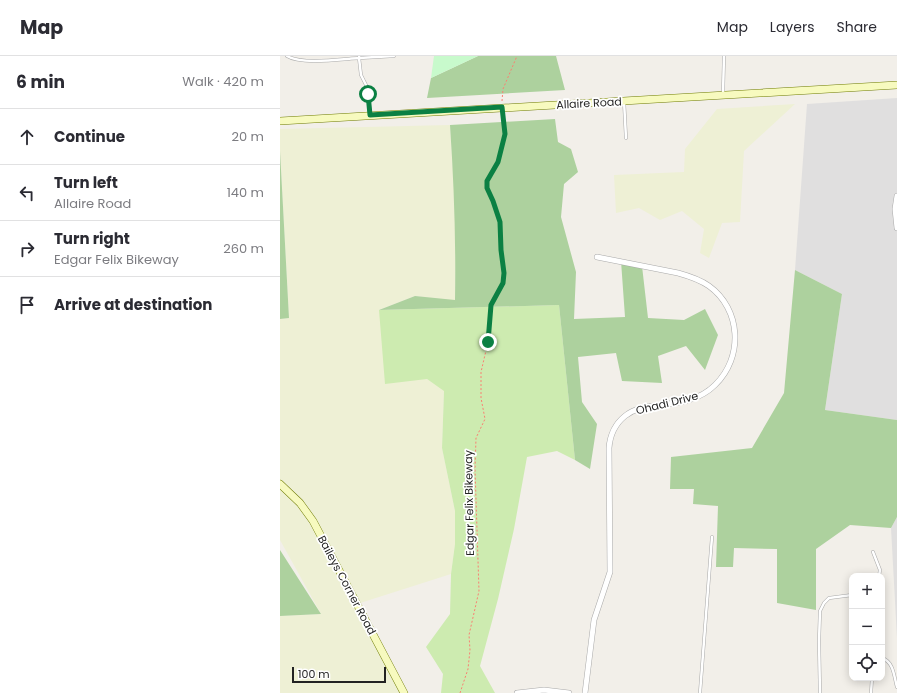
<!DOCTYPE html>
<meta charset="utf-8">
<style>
:root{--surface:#fff;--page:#f7f7f7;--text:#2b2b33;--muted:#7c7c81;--line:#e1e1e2}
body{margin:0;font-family:Poppins,sans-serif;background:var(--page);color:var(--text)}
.controls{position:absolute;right:12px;bottom:12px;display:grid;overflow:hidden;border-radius:8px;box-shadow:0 2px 10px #0003}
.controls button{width:36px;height:36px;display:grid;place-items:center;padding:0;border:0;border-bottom:1px solid var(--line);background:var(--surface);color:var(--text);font:20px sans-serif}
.scale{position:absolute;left:12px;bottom:10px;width:94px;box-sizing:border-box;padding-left:4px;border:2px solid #222;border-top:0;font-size:11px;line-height:14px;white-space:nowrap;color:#222;-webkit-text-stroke:3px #fff;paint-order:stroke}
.stop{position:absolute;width:12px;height:12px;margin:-9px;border:3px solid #0b8043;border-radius:50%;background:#fff}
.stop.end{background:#0b8043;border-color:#fff;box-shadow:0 1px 4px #0008}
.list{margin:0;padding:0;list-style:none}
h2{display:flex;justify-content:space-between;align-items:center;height:52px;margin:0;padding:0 16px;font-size:17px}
h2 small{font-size:13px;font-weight:400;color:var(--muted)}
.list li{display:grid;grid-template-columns:26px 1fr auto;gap:12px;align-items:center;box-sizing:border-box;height:56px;padding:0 16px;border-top:1px solid var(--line)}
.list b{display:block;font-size:15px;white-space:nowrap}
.list p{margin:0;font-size:13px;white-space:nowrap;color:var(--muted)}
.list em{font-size:13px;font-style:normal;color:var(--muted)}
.icon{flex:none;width:22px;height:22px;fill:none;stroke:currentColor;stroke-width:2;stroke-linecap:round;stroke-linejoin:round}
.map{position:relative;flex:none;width:617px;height:637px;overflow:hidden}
header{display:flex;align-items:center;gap:24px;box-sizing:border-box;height:56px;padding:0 20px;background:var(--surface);border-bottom:1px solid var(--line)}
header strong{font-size:19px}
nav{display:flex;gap:22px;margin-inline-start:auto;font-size:14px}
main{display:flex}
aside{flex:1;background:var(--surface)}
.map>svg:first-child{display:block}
.residential{fill:#e0dfdf}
.farmland{fill:#eef0d5}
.grass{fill:#cdebb0}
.forest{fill:#add19e}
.park{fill:#c8facc}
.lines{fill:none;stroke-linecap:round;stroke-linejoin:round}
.lane-casing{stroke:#a9a9a9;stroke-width:3.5}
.street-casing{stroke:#a9a9a9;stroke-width:6}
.secondary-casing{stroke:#707d05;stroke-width:8}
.path{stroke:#fa8072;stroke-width:1;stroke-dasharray:2 2;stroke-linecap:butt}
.lane{stroke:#fff;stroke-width:2.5}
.street{stroke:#fff;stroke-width:5}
.secondary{stroke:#f7fabf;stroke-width:7}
.route{stroke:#0b8043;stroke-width:5}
.labels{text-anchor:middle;stroke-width:3.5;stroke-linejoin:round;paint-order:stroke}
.street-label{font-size:11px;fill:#222;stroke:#fff}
</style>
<header>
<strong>Map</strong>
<nav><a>Map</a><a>Layers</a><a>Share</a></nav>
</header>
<main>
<aside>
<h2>6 min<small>Walk · 420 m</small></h2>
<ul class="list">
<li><svg class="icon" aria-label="ahead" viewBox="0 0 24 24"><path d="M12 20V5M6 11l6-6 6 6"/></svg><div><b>Continue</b></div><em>20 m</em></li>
<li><svg class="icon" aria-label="left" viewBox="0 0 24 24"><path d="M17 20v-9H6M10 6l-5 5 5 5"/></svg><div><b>Turn left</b><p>Allaire Road</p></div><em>140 m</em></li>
<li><svg class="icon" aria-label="right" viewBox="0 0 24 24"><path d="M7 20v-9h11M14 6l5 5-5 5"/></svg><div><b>Turn right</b><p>Edgar Felix Bikeway</p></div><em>260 m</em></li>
<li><svg class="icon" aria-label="arrive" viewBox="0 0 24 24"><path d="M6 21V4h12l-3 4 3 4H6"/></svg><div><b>Arrive at destination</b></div></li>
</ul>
</aside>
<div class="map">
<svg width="617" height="637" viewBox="0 0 617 637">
<rect width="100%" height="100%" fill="#f2efe9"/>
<!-- residential -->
<path class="residential" d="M617,42V364L545,354L562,238L515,214L527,48Z
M617,461V582L611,472Z"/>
<!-- farmland -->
<path class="farmland" d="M515,48L464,95L460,166L442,167L429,202L420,197L424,173L402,155L380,164L359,152L336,157L334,119L404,116L405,93L437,53Z
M170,69L174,129L176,190L175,245L135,240L99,254L147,323L164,334L162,392L175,455V488L171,518L77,548L122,637H0V560L41,558L0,484V263L9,262L0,95V73Z"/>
<!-- grass -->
<path class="grass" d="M279,249L295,404L277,395L247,401L234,473L218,543L200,610L215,637H161L163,618L146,591L170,558L171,518L175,488V455L162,392L164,335L147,323L105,328L99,254Z"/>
<!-- forest -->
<path class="forest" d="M198,0H276L285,34L147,42L151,22Z
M275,63L278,86L291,93L298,116L284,128L281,161L296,216L294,263L345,261L341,205L362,210L368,262L404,264L425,253L438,279L425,314L406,290L378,300L382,327L342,325L336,297L298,301L302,346L317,368L310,413L295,404L279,249L99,254L135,240L175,244C176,186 174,128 170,69Z
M0,95L9,262L0,263Z
M515,214L562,238L545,354L617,364V461L611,472L570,469L536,493V554L497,547V493L454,492L453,511H436L438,450L413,448L414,433H390L391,401L472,392L504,337Z
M0,494L41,558L0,560Z"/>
<!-- park -->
<path class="park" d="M154,0H198L151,22Z"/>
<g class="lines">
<!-- lane casing -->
<g class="lane-casing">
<path id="lane" d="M7,0C21,9 62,3 79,2L81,19L88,33L90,59
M79,0V2L114,0
M443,37L444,0
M344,45L346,82
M593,496L600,514L599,520
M602,602C614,606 614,621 617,631
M420,637L432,481
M540,637L539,585L540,555L544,547L549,542L572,539
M591,637L592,622"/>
</g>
<!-- street casing -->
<g class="street-casing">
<path id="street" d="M617,140L615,153L617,172
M237,637L264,634L289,637
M305,637L314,564L330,516L329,392C330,379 335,368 345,360C355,352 366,351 379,349C400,347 420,344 435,329C464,301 461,253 429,230C419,223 409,220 398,217L317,201"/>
</g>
<!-- secondary casing -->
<g class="secondary-casing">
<path id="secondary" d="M0,65L617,29
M0,428L20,447L33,465L124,637"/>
</g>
<!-- path -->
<path class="path" d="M222,45L223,33L237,0
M180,637L188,613L190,594L189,579L199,535L195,413L196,382L205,363L201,342V316L208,286L211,249L223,227L225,217L221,194L220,166L213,145L207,132V125L218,106L225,78L222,58"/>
<!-- lane -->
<use href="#lane" class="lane"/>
<!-- street -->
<use href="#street" class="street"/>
<!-- secondary -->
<use href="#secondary" class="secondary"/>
</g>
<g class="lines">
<!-- route -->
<path class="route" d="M88,38L90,59L222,51L225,78L218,106L207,125V132L213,145L220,166L221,194L224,217L223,227L211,249L208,286"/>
</g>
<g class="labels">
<!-- street labels -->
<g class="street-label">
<text transform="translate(309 47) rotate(-3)" y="4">Allaire Road</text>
<text transform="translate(387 347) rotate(-14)" y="4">Ohadi Drive</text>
<text transform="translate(189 447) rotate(-91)" y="4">Edgar Felix Bikeway</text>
<text transform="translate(67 529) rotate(62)" y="4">Baileys Corner Road</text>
</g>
</g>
</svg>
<div class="controls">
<button>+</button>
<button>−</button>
<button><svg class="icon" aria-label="locate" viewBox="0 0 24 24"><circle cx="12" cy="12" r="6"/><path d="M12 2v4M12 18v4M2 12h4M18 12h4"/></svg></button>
</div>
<div class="scale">100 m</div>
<div class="stop" style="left:88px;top:38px"></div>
<div class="stop end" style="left:208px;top:286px"></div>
</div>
</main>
